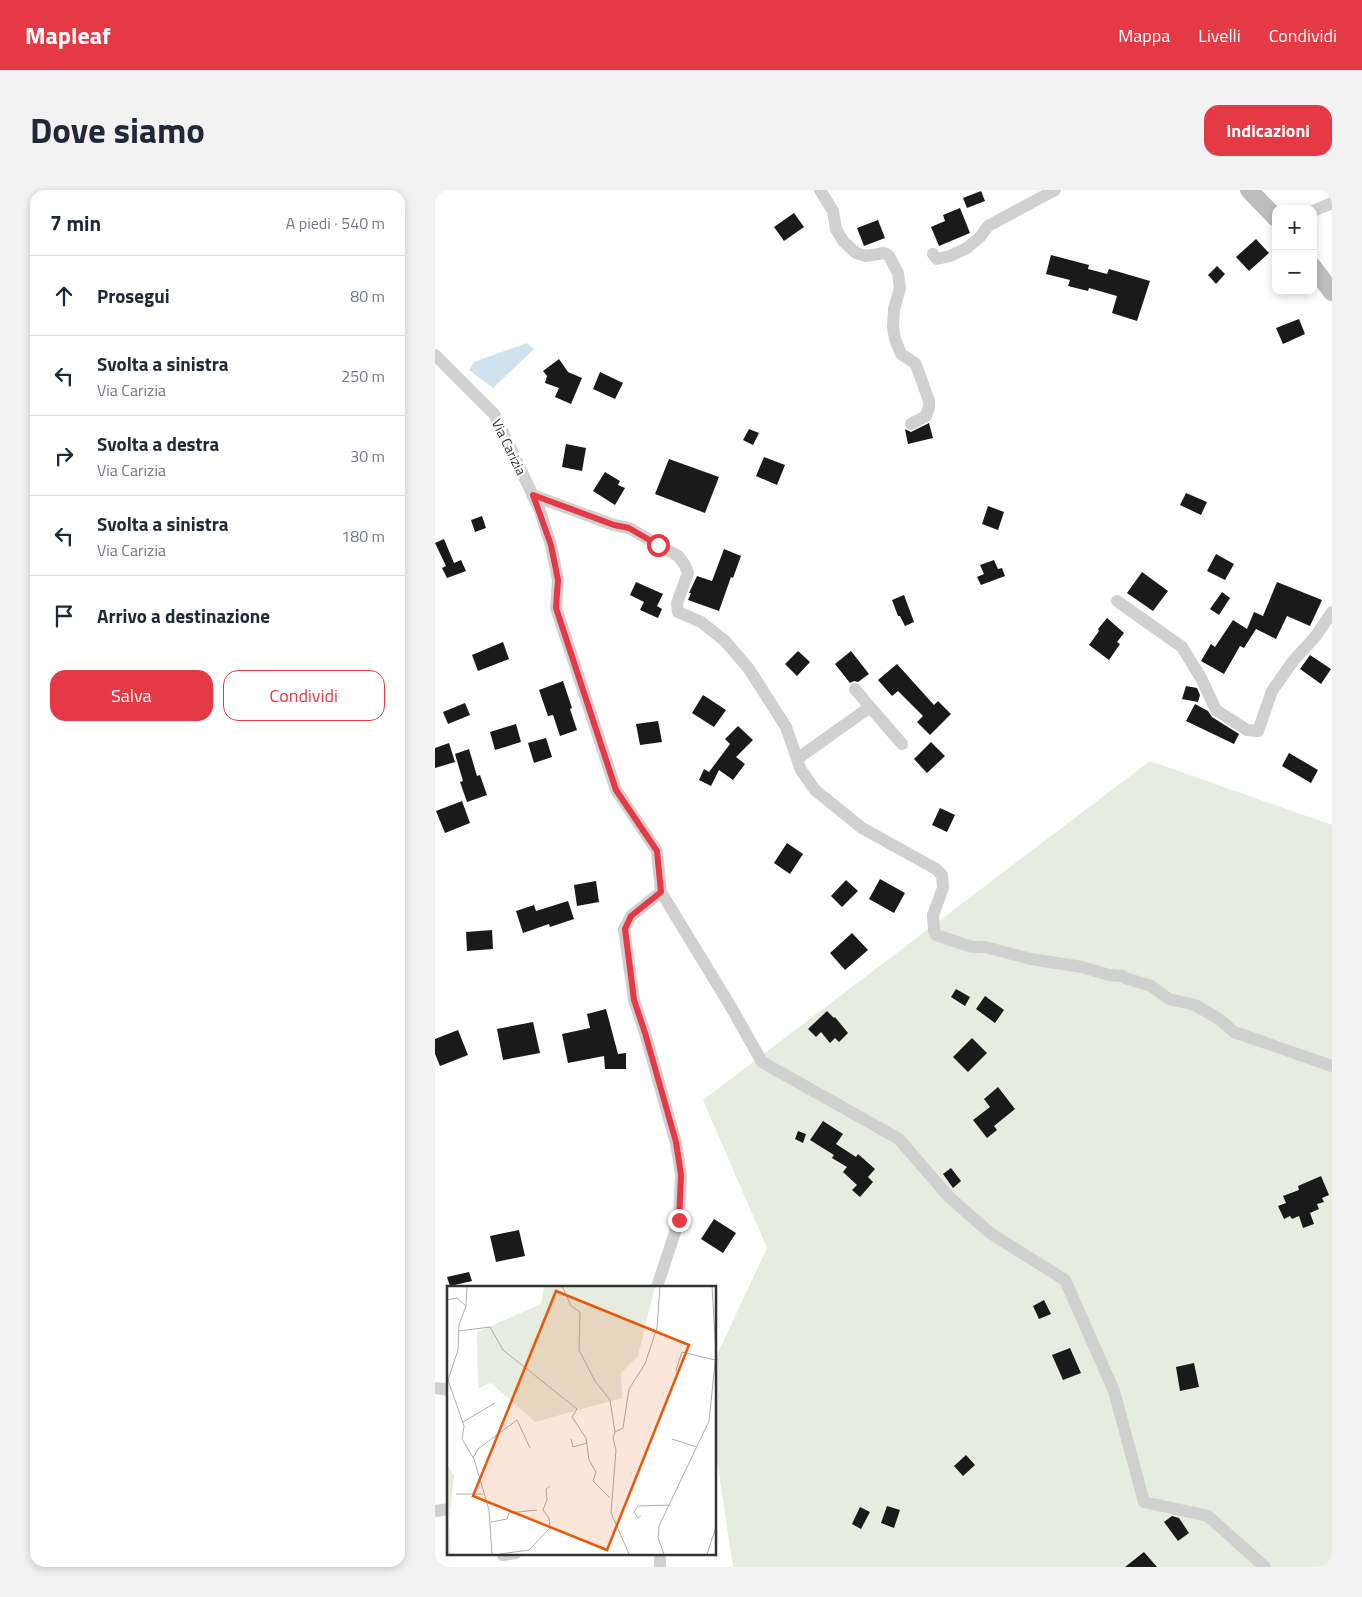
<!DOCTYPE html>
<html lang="it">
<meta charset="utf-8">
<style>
:root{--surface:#fff;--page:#f2f2f3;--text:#1f2937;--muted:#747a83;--line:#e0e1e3;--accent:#e63946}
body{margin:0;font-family:"Titillium Web",sans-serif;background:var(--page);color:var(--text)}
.controls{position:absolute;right:15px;top:15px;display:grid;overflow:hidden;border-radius:10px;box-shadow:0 2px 8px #0003}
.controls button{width:45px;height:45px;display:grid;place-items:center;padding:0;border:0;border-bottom:1px solid var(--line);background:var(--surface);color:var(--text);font:25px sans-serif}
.stop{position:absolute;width:15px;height:15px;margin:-11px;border:4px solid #e63946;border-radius:50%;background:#fff}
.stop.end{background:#e63946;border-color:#fff;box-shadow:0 1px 5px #0008}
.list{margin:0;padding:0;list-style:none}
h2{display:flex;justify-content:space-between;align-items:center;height:65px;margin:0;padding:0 20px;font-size:21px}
h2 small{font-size:16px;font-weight:400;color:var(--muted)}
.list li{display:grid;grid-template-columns:32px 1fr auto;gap:15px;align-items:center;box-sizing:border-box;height:80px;padding:0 20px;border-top:1px solid var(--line)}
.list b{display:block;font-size:19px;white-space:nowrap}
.list p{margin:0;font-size:16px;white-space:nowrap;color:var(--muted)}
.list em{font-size:16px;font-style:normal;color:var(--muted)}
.actions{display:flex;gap:10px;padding:15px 20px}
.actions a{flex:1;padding:11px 0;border:1px solid var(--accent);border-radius:15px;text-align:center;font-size:18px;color:var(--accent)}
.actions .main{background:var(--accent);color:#fff}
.icon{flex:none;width:28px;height:28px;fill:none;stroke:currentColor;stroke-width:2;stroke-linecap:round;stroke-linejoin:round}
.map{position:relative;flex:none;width:897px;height:1377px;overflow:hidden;border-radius:15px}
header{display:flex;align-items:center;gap:30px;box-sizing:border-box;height:70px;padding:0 25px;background:var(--accent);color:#fff}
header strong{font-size:24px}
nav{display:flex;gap:28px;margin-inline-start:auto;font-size:18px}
.intro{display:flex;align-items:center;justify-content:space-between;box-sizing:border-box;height:120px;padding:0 30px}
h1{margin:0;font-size:35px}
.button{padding:12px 22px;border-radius:15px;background:var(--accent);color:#fff;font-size:18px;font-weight:700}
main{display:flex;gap:30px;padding:0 30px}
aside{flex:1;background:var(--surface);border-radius:15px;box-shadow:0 2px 8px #0003}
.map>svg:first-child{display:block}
.green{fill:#e6ecdf}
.water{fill:#cfe2ee}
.building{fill:#1a1a1a}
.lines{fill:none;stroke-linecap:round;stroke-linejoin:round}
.minor{stroke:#d0d0d0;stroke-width:12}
.secondary{stroke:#bdbdbd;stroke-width:18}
.route{stroke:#e63946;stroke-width:6}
.labels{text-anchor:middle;stroke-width:5;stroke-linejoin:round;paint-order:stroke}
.street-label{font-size:14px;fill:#333;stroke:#fff}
.inset-road{fill:none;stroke:#adadad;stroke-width:1}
.view{fill:#e8590c;fill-opacity:0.15;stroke:#e8590c;stroke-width:2.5}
.inset-edge{fill:none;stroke:#333;stroke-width:2.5}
</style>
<header>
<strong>Mapleaf</strong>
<nav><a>Mappa</a><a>Livelli</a><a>Condividi</a></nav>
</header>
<div class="intro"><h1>Dove siamo</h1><a class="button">Indicazioni</a></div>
<main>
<aside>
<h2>7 min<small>A piedi · 540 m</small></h2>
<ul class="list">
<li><svg class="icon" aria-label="ahead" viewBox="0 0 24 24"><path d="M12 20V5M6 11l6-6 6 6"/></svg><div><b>Prosegui</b></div><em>80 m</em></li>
<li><svg class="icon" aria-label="left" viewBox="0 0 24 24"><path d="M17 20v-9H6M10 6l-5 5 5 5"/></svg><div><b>Svolta a sinistra</b><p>Via Carizia</p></div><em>250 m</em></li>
<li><svg class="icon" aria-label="right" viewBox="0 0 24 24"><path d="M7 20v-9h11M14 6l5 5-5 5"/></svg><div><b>Svolta a destra</b><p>Via Carizia</p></div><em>30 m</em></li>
<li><svg class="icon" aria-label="left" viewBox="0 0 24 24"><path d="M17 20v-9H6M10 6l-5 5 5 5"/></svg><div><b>Svolta a sinistra</b><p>Via Carizia</p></div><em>180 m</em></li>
<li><svg class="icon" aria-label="arrive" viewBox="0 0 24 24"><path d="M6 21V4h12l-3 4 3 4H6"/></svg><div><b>Arrivo a destinazione</b></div></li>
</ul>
<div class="actions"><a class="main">Salva</a><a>Condividi</a></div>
</aside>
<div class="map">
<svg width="897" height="1377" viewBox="0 0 897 1377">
<rect width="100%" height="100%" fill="#fff"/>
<!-- green -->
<path class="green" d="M715,571L897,635V1377H298L280,1257V1169L332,1058L268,910Z"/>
<!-- water -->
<path class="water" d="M92,153L99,159L58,198L34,180L39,172Z"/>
<!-- building -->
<path class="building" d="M546,1L550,11L532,18L528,8Z
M525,18L535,43L504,56L496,37L510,31L508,25Z
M359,23L369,37L349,51L339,37Z
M443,30L450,48L429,56L422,38Z
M821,49L834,63L814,81L801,67Z
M616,65L654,75L653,79L672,84L674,79L715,91L702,131L677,123L682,106L654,98L653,101L633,96L635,90L611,84Z
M782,76L790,84L781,94L773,85Z
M864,129L870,144L848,154L841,138Z
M124,169L133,182L147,188L136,214L120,207L124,198L110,193L112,186L108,181Z
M165,182L188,193L180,209L158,199Z
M494,233L498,248L473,254L470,239L476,242Z
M314,239L324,243L318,255L308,250Z
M131,254L151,258L147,281L127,277Z
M329,267L350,275L342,295L321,286Z
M234,269L284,287L270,323L220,304Z
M170,282L185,291L183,295L190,298L180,315L158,301Z
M751,303L772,312L766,325L745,315Z
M553,316L569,322L563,340L547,334Z
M47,326L51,338L40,342L36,330Z
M9,349L19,373L26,370L31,381L12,388L7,378L11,376L0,353Z
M289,359L306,366L298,388L296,387L284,421L253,410L256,403H254L262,386L277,391Z
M781,364L799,374L790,390L772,381Z
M559,370L563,379L567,378L570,386L546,395L542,387L549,384L545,375Z
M707,382L733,401L718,421L692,403Z
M201,392L228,404L222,416L227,419L223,428L205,420L209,412L195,405Z
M842,392L887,410L875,436L852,426L841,449L821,439L809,458L805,456L789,484L766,471L776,454L780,457L798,430L812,439L819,422L828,426Z
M787,402L795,408L784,425L775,419Z
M469,405L479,432L470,436L465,426H463L457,410Z
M672,428L689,443L682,452L685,454L674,470L654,455L664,441L663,439Z
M68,452L74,469L43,481L37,465Z
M363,461L375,472L362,486L350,474Z
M416,461L434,484L423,492L419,491L415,493L400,474Z
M875,465L896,479L886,494L865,479Z
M462,474L499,515L503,511L516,524L495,545L482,532L488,526L463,501L457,506L443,490Z
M128,491L137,518L135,519L142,540L125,546L118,525L113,526L104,500Z
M751,496L762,498L765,505L763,512L747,509Z
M268,505L291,520L279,537L257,523Z
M30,513L35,525L13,534L8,522Z
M760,514L773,521L777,527L804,544L799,554L751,531Z
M223,531L227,552L205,555L201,534Z
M81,534L86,552L60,560L55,542Z
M303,536L318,550L301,567L310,574L298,590L284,580L276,596L264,590L269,579L274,582L295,554L290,549Z
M111,548L117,567L99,573L93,553Z
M496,552L510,566L492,583L479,569Z
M14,553L20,572L0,578V558Z
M34,559L42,586L45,585L52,605L32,612L25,592L28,591L20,564Z
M854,563L883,580L876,593L847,576Z
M27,611L35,633L10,643L1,621Z
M505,618L520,625L512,642L497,635Z
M352,653L368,664L355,684L339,673Z
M445,689L470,703L459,723L434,709Z
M411,690L423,701L407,717L396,706Z
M161,691L164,712L142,716L139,695Z
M133,711L139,729L115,737L114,734L88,743L81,721L99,715L101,721Z
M57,740L58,759L32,761L31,742Z
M417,743L433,760L410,780L395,763Z
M521,799L535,807L530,816L516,807Z
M550,806L569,820L560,833L541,819Z
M171,819L183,864L191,863V879H170L169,866L133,873L127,844L155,838L152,824Z
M392,821L399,828L400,827L413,843L404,852L400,848L395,853L386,842L381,847L373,839Z
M98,832L105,863L68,870L62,839Z
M23,840L33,865L5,876L0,864V849Z
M537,848L552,863L533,882L518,867Z
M563,897L580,919L559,936L562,940L552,948L538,930L555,917L549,909Z
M388,931L408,944L401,954L421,967L423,964L440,979L433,987L438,992L425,1007L417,1000L422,995L408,982L412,977L397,968L399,965L375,950Z
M363,941L371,944L368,953L360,949Z
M516,978L526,991L518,998L508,984Z
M886,986L894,1005L887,1008L889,1012L882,1014L884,1019L875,1023L879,1034L868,1038L864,1026L857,1029L855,1026L849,1029L843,1016L851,1013L848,1006L864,1000L863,996Z
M279,1029L301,1043L288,1063L266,1049Z
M84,1040L90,1066L61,1072L55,1046Z
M34,1082L37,1091L15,1096L12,1087Z
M609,1110L616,1124L604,1129L598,1116Z
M635,1158L646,1183L628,1190L617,1165Z
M759,1173L764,1197L745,1201L741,1177Z
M531,1265L540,1275L528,1286L519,1276Z
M452,1316L465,1320L459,1338L446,1333Z
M425,1317L435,1322L426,1339L417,1334Z
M737,1326L744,1328L754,1343L743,1351L729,1332Z
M709,1362L722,1377H690Z"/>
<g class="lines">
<!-- minor -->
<path class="minor" d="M385,0L398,21L401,39L408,51L421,63L431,66L449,63L454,66L463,83L465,98L459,119L458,137L460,149L466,164L480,173L483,180L494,211V217L491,226L476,234
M878,21L897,13
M498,64L502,69L515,66L532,58L545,47L553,36L620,0
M0,165L59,224L104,318L116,355L123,390L121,418L181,600L222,661L226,702L196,726L189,739L199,810L210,843L241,953L246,985L244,1030L222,1097
M97,305L179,335L194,338L243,366L250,375L253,383L242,413L243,422L266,432L290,451L314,479L351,537L366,580L380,600L427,638L501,679L507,685L508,698L498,725L499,740L501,745L537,757H550L596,769L647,777L674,785L688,786L690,788L716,796L734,809L760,815L784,829L799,842L897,876
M682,411L747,457L766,488L781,520L812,540L823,541L837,501L858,471L880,447L897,422
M420,499L435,517
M362,569L435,517L467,554
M226,702L296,817L327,872L464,949L513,1006L555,1043L630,1090L679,1201L709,1312L773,1326L830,1377
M0,1198L14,1200
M0,1321L14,1319
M67,1363L68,1365L81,1363
M225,1363V1377"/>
<!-- secondary -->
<path class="secondary" d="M814,0L841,28
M878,77L897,102"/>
</g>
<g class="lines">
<!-- route -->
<path class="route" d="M223,355L194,338L179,335L98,305L116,355L123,390L121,418L181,600L222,661L226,702L196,726L190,739L199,810L210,843L241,952L246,985L244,1030"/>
</g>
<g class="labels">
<!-- street labels -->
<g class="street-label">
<text transform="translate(74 257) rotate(64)" y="5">Via Carizia</text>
</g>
</g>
<!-- overview -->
<g transform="translate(12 1096)">
<rect width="269" height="269" fill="#fff"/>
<path d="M97,0H208L191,70L174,87L175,112L88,136L44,97L31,102L30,46L94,18ZM0,179L7,189L2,236L4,268H0Z" fill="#e6ecdf"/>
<path class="inset-road" d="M20,0L19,20L12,39L11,64L1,94L17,140L15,153L27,173L42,224L45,268M115,0L124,20L133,26L132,64L148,95L163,114L168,146M0,14L10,12L19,20M12,45L43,41L56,64L130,123L125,131L139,152L142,174L149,186L146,195L163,212M232,86L229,84L235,66L268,74M16,136L48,117M124,153L126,161L140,157M225,153L250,161M26,172L31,163L70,134L83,162M9,208H36M194,230L191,232L187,226L191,220L223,219M44,236L60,233L62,227L90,224M53,268L82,264L103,242L102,232L96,224L100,214L99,203L103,200M182,268L164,227L169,164L166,152L168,146L176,142L182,103L198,78L210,42L213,0M217,268L211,252L212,240L262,135L269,68L265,0M260,268L269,241"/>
<path class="view" d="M109,5L242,59L160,264L26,210Z"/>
<rect width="269" height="269" class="inset-edge"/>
</g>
</svg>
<div class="controls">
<button>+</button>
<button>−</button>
</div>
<div class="stop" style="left:223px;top:355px"></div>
<div class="stop end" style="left:244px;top:1030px"></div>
</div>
</main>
